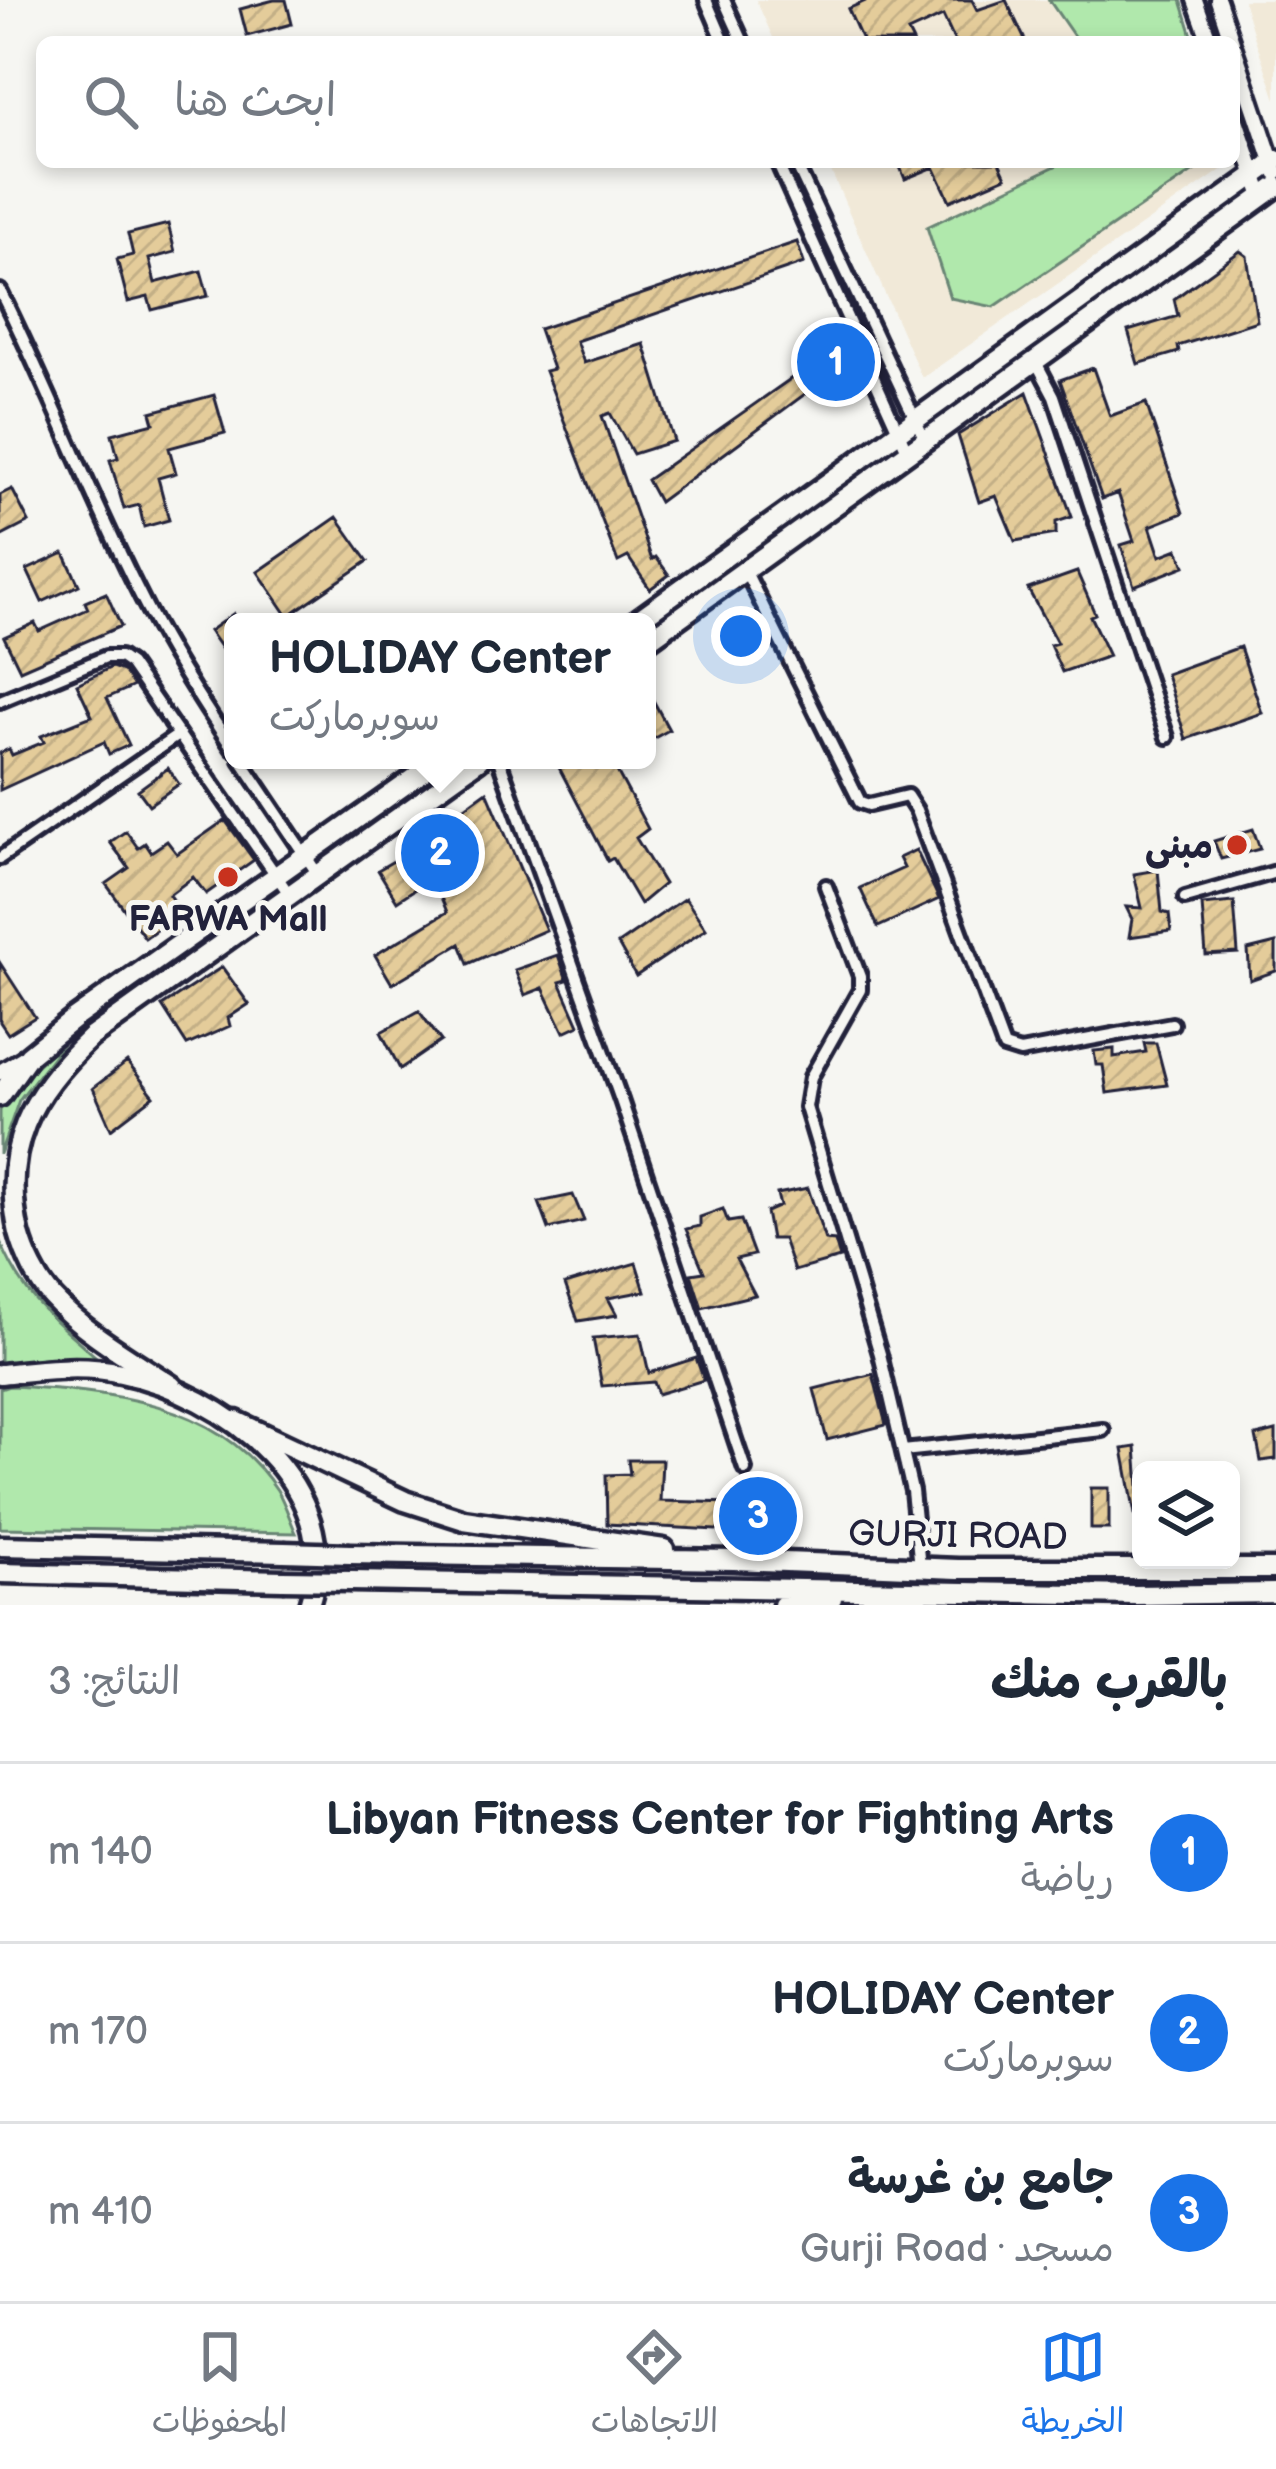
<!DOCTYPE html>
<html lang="ar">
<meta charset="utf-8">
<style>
:root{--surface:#fff;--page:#f6f6f7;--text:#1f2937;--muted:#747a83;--line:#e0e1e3;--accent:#1a73e8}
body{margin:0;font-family:"Balsamiq Sans","Playpen Sans Arabic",sans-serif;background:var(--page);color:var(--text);direction:rtl}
.controls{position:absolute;right:36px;bottom:36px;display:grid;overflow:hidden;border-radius:18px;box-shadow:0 6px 18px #0003}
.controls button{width:108px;height:108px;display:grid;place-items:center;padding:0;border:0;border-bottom:3px solid var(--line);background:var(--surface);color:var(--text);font:60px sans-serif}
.you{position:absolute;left:741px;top:636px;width:42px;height:42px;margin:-30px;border:9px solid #fff;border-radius:50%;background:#1a73e8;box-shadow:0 0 0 18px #1a73e833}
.badge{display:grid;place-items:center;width:78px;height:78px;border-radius:50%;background:var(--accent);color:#fff;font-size:39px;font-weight:700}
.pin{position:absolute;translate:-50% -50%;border:6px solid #fff;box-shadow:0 3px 12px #0006}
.popup{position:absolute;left:224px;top:613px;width:432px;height:156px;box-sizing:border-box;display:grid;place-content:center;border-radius:18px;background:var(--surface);filter:drop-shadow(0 3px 9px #0005);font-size:39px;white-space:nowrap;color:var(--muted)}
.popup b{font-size:45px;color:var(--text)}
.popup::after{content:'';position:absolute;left:50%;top:100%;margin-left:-24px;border:24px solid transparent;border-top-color:var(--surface)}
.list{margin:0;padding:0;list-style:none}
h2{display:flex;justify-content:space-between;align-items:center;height:156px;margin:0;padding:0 48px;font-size:51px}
h2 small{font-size:39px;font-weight:400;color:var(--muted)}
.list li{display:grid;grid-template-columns:78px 1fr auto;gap:36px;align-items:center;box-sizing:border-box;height:180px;padding:0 48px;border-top:3px solid var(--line)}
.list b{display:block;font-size:45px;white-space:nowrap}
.list p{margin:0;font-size:39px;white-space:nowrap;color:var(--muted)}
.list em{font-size:39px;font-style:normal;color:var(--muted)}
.icon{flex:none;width:66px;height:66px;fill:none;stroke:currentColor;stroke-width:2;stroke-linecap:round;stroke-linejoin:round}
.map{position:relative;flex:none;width:1276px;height:1605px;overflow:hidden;direction:ltr}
.search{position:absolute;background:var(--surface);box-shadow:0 6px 18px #0003;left:36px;right:36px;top:36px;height:132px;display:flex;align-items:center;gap:30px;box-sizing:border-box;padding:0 42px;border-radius:18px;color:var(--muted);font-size:45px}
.sheet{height:696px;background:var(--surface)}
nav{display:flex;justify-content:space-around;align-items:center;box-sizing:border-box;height:168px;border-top:3px solid var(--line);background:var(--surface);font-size:33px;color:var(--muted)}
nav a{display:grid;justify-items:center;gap:6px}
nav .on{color:var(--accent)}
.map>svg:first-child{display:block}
.built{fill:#f1e9d8}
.green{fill:#b0e8ac;stroke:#698574;stroke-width:3}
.building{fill:url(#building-hatch);stroke:#22223b;stroke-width:3}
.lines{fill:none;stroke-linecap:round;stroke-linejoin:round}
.minor-casing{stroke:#22223b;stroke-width:20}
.tertiary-casing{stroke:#22223b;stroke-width:22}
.primary-casing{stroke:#22223b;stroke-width:27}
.trunk-casing{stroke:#22223b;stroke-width:27}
.minor{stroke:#f6f6f2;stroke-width:10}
.tertiary{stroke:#f6f6f2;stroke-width:14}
.primary{stroke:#f6f6f2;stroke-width:18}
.trunk{stroke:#f6f6f2;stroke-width:18}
.trunk-bridge-casing{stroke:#22223b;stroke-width:27;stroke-linecap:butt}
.trunk-bridge{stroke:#f6f6f2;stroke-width:18}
.poi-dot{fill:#c8321e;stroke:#f6f6f2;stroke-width:4.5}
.labels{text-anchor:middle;stroke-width:10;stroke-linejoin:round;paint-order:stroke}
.poi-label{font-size:36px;font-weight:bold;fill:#22223b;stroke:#f6f6f2;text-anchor:end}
.street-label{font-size:36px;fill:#22223b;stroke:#f6f6f2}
</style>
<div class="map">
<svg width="1276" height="1605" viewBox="0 0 1276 1605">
<defs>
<pattern id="building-hatch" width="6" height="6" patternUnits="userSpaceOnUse" patternTransform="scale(3)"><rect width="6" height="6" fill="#e4cc9a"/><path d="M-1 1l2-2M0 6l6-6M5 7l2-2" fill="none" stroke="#c3af86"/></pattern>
</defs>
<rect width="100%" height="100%" fill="#f6f6f2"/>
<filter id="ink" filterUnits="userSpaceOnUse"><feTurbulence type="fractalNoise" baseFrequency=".00833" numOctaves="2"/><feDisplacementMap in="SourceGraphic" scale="24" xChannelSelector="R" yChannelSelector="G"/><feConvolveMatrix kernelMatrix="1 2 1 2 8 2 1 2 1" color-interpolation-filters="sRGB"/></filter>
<g filter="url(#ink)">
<!-- built -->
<path class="built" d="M756,0H1181L1195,42H775Z
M1243,0H1276V99L1254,36Z
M827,162H1233L922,378Z"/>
<!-- green -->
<path class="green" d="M1049,0H1181L1194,42H1078Z
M1064,162H1207L994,307L950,298L927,227Z
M68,1037L19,1100L0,1154V1110L21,1080Z
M0,1241C27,1305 57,1321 105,1365L49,1358L0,1363Z
M9,1386C107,1391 218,1400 277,1490C285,1503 290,1520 296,1533L0,1528V1389Z"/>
<!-- building -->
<path class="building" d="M274,0H286L292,24L247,36L240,9Z
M868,0H972L977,10L1006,0L1026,42H955L943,16L908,32L913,42H863L848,9Z
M898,162H999L1006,177L950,201L934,167L905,179Z
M168,224L175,252L149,259L155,283L201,271L208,296L152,310L148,297L128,302L117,259L133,255L128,234Z
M797,242L804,263L576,341L584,363L644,344L674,441L633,454L610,413L602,416L652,560L656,557L669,575L650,589L628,557L618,562L545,371L553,369L539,329Z
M1240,251L1247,256L1257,321L1178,346L1179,352L1138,364L1128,331L1178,316L1174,299Z
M843,342L860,371L848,379L840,368L659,502L647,480Z
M1093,368L1110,416L1146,403L1183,513L1150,526L1160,556L1178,549L1185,566L1134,586L1121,545L1134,541L1118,493L1102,499L1060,380Z
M1027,392L1072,517L1056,522V534L1015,541L996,496L979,502L958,435Z
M214,395L225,433L169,448L176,473L158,478L169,520L144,527L139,505L124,509L110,460L118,458L112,434L154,423L151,412Z
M12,489L29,522L0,537V495Z
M337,517L368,561L288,616L258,572Z
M64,553L79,585L42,602L27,570Z
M1077,572L1095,614L1090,616L1109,656L1062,672L1050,645L1057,643L1028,589Z
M106,593L121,626L20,670L4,637L35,623L39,631L88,609L85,602Z
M233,614V665L209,631Z
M1240,647L1262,713L1186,739L1166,674Z
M112,667L123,671L134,686L107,698L129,745L109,754L104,742L0,790V753L9,749L12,755L44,742L41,736L92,716L77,684Z
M647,689L669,730L647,742Z
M555,760H611L648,829L636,838L664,884L640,904L613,858L608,861Z
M168,768L179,784L149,805L138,790Z
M487,791L546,930L468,964L460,944L392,984L375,955L447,912L418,841Z
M225,820L254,860L206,894L193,877L169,895L181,912L145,938L106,884L129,868L110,842L126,831L138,848L145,843L151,852L167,841L177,854Z
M1253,829L1260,849L1221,859L1214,841Z
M916,850L939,899L878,927L860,888L904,868L899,858Z
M402,856L421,885L397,901L378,870Z
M1158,870L1162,912L1169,914L1171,931L1129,937L1132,919L1126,907L1142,908L1134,874Z
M685,898L706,929L636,976L618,944Z
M1234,902L1238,953L1206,955L1202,905Z
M1276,943V971L1250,980L1248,950Z
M558,955L567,980L560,982L579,1025L564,1032L543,988L525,995L515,970Z
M0,963L35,1017L8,1034L0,1022Z
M222,967L249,1004L228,1018L230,1026L187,1045L162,1006Z
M419,1011L441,1041L400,1069L381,1032Z
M1144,1043H1156L1167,1085L1107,1093L1103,1065H1096L1094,1051L1114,1049V1057L1146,1052Z
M127,1062L154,1096L111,1129L93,1088Z
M808,1188L825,1240L835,1241L840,1258L794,1271L783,1239H771L766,1212L780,1206L777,1194Z
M573,1195L584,1221L549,1229L539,1202Z
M723,1209L728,1222L741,1220L754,1255L736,1259L755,1295L702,1308L691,1274L704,1272L686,1229L700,1226V1217Z
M636,1263L645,1291L608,1298L617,1315L578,1321L565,1284Z
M640,1334L649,1373L696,1358L704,1380L658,1394L654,1382L602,1386L593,1338Z
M873,1374L886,1425L827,1440L814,1389Z
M1276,1431V1459L1261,1461L1256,1436Z
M1136,1447L1141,1513L1135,1514L1123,1449Z
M628,1460H662L660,1501L771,1504V1533L607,1524L606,1475L630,1474Z
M1091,1488H1109V1529H1091Z"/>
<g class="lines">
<!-- minor casing -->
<g class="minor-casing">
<path id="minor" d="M706,0L724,42
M724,0L743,42
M777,162L908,453
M795,162L925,440
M0,291C52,395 93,504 147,608C172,657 202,703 233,749
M1036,362L1054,396L1167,737
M745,570L860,802L869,805L907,796L916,810L1004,1047L1020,1052L1172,1024
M0,701L106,657H120L130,664L289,894
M241,760L317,873
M499,760L621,1100L745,1469
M0,858L178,735
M826,886L860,976V990L811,1077L806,1107L880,1354L912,1491L920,1567
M1185,898L1276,872
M903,1451L1103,1430"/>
</g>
<!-- tertiary casing -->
<g class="tertiary-casing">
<path id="tertiary" d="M1195,0L1210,42
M1218,0L1232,42
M1234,48L1276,173
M1234,114L1262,197
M0,1072L25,1057"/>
</g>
<!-- primary casing -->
<g class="primary-casing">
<path id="primary" d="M635,622L1276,160
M647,641L1276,187
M0,1096L29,1055L75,1018L440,760
M172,1386C132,1359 86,1334 53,1298C37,1281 25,1255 19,1233C0,1148 31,1093 91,1037L479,760"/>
</g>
<!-- trunk casing -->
<g class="trunk-casing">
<path id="trunk" d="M0,1374C40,1370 81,1364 121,1373C225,1394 347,1486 309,1605
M236,1421L405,1501L464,1520L664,1549
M0,1546L284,1552
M350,1554L734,1560L958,1569H1276
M0,1573L283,1580
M351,1581L1135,1595L1276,1593
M783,1605L832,1598"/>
</g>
<!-- minor -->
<use href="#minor" class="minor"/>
<!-- tertiary -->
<use href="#tertiary" class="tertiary"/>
<!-- primary -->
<use href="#primary" class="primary"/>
<!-- trunk -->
<use href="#trunk" class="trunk"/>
<!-- trunk-bridge casing -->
<g class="trunk-bridge-casing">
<path id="trunk-bridge" d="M284,1552L350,1554
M283,1580L351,1581"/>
</g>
<!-- trunk-bridge -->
<use href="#trunk-bridge" class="trunk-bridge"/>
</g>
</g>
<!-- markers -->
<g class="poi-dot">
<circle cx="1237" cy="845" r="12"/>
<circle cx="228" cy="877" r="12"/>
</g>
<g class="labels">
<!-- poi labels -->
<g class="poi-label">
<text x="1213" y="858">مبنى</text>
<text x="228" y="931" text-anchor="middle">FARWA Mall</text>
</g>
<!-- street labels -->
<g class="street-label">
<text transform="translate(958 1534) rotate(1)" y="13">GURJI ROAD</text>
</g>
</g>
</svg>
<div class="controls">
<button><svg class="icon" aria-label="layers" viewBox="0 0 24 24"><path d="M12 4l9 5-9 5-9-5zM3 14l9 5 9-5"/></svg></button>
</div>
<div class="you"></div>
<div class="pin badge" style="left:836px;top:362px">1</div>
<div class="pin badge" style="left:440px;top:853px">2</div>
<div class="popup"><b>HOLIDAY Center</b>سوبرماركت</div>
<div class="pin badge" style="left:758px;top:1516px">3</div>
<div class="search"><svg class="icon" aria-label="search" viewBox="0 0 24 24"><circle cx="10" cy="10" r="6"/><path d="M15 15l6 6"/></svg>ابحث هنا</div>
</div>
<section class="sheet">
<h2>بالقرب منك<small>النتائج: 3</small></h2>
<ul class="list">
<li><span class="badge">1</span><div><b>Libyan Fitness Center for Fighting Arts</b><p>رياضة</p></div><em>140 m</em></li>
<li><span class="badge">2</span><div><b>HOLIDAY Center</b><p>سوبرماركت</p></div><em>170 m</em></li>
<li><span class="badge">3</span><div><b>جامع بن غرسة</b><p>مسجد · Gurji Road</p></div><em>410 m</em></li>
</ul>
</section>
<nav>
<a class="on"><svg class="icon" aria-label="map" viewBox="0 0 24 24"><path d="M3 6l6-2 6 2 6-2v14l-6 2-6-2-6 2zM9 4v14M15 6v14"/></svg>الخريطة</a>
<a><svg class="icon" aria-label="directions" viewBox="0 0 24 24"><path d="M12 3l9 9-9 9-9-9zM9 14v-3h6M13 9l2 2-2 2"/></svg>الاتجاهات</a>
<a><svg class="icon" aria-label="saved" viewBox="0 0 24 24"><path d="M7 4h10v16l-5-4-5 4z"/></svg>المحفوظات</a>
</nav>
